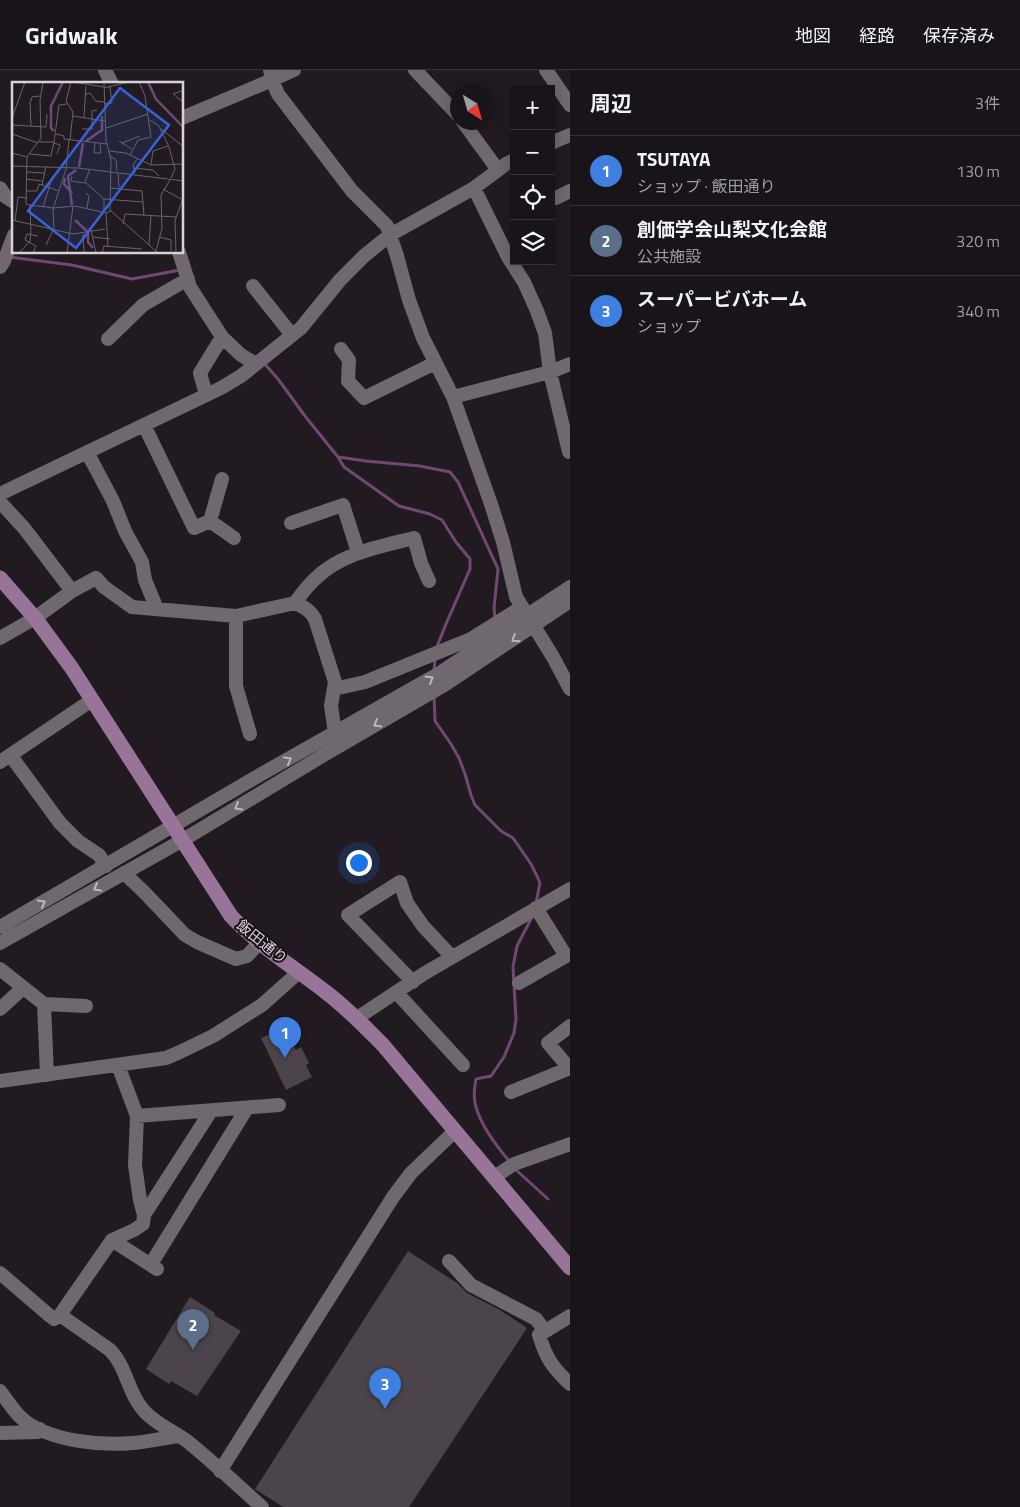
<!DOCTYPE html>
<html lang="ja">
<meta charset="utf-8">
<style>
:root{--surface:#191419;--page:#262126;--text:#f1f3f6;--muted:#9f9ea2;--line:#373338;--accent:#d93025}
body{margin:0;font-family:"Titillium Web","Noto Sans JP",sans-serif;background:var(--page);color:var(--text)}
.controls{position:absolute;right:15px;top:15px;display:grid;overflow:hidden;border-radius:0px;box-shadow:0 2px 12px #0003}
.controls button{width:45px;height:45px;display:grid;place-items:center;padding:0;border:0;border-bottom:1px solid var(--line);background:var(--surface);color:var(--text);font:25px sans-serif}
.compass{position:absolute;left:450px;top:15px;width:45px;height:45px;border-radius:50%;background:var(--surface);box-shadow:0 2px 12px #0003;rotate:143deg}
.you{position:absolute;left:358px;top:792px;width:18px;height:18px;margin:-12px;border:4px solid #fff;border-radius:50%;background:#1a73e8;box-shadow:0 0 0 8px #1a73e833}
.badge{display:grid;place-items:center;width:32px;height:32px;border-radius:50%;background:var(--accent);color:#fff;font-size:16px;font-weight:700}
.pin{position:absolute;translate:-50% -41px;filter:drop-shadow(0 1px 2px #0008)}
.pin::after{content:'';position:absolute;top:26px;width:18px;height:15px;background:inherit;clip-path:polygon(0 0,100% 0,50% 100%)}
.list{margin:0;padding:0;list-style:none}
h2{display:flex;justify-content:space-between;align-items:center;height:65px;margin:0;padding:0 20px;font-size:21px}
h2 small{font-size:16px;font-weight:400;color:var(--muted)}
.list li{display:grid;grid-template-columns:32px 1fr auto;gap:15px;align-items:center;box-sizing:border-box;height:70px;padding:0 20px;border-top:1px solid var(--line)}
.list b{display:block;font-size:19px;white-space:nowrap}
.list p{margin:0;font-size:16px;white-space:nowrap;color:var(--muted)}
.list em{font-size:16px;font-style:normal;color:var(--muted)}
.icon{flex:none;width:28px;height:28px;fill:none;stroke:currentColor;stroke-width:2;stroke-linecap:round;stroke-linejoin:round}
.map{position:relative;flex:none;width:570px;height:1437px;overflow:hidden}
header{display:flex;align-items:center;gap:30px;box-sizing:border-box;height:70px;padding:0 25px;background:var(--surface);border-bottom:1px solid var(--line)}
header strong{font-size:24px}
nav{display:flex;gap:28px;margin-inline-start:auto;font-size:18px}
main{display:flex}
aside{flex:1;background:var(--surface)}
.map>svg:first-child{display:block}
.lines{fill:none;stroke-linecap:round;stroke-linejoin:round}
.stream{stroke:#714871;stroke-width:3}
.building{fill:#4b454b}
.minor{stroke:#6f686f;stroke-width:14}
.major{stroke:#987598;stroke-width:15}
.oneway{stroke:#bcb8bc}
.labels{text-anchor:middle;stroke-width:4;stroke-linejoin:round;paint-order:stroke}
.street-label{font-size:15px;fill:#d6d2d6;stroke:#171217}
.inset-river{fill:none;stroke:#714871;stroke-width:2.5}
.inset-road{fill:none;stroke:#696469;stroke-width:1}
.view{fill:#3962d8;fill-opacity:0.15;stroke:#3962d8;stroke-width:2.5}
.inset-edge{fill:none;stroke:#d6d2d6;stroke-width:2.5}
</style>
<header>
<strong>Gridwalk</strong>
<nav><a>地図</a><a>経路</a><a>保存済み</a></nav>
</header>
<main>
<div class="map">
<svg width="570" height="1437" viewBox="0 0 570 1437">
<rect width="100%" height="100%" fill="#211b21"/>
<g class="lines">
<!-- stream -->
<path class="stream" d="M9,187L72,195L132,209L180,200
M263,292L278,309L305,346L338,387L344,397L399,436L430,444L442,450L456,472L470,489V499L446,554L436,579
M338,387L366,391L420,396L450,402L458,412L498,499L494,538L495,549
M434,602L435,588
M434,625L435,651L451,674L459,688L465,704L471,725L475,735L501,761L513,768L531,794L537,806L540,813L536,833
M510,1092C498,1078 481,1055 476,1037C473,1028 474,1019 476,1009L491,1006L504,987L514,963L516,949L513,897L517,876L532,847
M515,1099L548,1129"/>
</g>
<!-- building -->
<path class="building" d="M284,958L296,980L301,977L309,993L306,995L312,1007L286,1020L261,968Z
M408,1181L457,1213L467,1223L500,1240L527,1258L409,1437H283L255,1419Z
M190,1227L215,1243L214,1245L241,1261L197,1326L171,1311L169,1314L146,1299Z"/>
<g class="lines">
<!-- minor -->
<path class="minor" d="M105,0L112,14
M270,0L272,10L278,24L352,121L387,156L397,186L409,230L423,268L453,327L491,434L503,472L516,527L553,587L570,619
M415,0L458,45
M546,0L570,35
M182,48L272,10L294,0
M463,52L498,100
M551,73L570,65
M0,118L6,127L14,132
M474,118L508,187L524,212L537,241L545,263L550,302L569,382
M556,128L570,121
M179,182L190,217L222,267L241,285L256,294
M0,197L4,191L14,165
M253,216L292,265
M108,269L143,235L188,209
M341,279L349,290L348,311L364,328L435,293
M206,325L200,303L222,267
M453,327L550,302L570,294
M144,355L194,458L210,451L234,468
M87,382L113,431L125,461L142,492L145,510L157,539
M0,424L221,318L241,306L301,258L340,210L364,186L390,165L474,118L506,94L514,90
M0,432L24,458L72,521L96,508L104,517L132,537L236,546L295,533C304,537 310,540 315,549L335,612L331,636L335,663
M210,451L222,409
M291,453L343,435L358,482
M295,533C301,525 307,516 315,509C341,483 379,477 414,468L421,493L429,511
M236,546V616L250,664
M0,568L35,548L72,521
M334,619L365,612L471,569L522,537
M11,686L60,753L78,771L99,785L106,796
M0,692L92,630
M124,803L145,823L185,865L197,872L236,889L247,886L260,872
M0,857L258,706L438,604L570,517
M0,873L183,770L322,686L446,614L570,531
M0,899L44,934L47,1005
M413,912L348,845L400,812L407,833L423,856L452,887
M519,913L566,886L536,838
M397,923L463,995
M44,934L86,936
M0,939L23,918
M357,948L425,903L570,819
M570,956L548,973L570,999
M118,995L137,1046L135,1095L140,1130L144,1145L143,1154L134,1160L112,1170L60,1245L110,1280C127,1297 128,1325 146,1343C158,1355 173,1361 187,1371C213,1392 237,1415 262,1437
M0,1011L166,988L180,982L213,966L262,935L299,902
M511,1022L570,998
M137,1046L279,1035
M494,1107L514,1094L570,1074
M144,1145L211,1041
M112,1170L157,1199
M449,1191L471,1215L536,1249L545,1261
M151,1194L247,1038
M0,1203L50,1246L54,1249L60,1245
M570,1246L539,1265C546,1288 552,1297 570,1314
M0,1321C8,1331 15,1344 25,1351C52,1371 100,1376 133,1373C148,1372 164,1368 179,1366
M0,1363L38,1362L40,1359
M220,1401L393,1127L411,1103L455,1061"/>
<!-- major -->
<path class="major" d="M0,508L35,548L71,597L231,846C259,876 295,898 327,923C348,939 365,957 383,975L570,1198"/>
</g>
<!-- one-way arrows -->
<defs><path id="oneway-chevron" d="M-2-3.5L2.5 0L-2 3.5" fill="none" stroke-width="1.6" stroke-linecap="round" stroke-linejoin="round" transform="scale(1.25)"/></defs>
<g class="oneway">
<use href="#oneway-chevron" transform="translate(515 569) rotate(147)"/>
<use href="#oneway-chevron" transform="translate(430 609) rotate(-30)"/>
<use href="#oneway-chevron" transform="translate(377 654) rotate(150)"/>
<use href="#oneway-chevron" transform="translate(288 690) rotate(-29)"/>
<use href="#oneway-chevron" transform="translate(238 737) rotate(149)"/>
<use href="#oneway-chevron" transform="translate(97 818) rotate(151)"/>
<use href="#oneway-chevron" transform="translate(42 833) rotate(-30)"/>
</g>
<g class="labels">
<!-- street labels -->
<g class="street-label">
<text transform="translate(262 872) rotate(39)" y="5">飯田通り</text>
</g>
</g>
<!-- overview -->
<g transform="translate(12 12)">
<rect width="171" height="171" fill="#211b21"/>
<path class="inset-river" d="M136,0L144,17L172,46M42,49L39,46V24L51,0M74,59L90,48V34M67,85L71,61M53,96L52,102L60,111M60,123L56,94L64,88M63,138L76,150V160L81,166"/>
<path class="inset-road" d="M61,0L92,5M92,0L94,58L99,78L98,128L146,171M92,6L117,0M172,8L161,12L172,21M74,12L78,11L84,19L92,20M92,22L100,21L98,5M61,34L93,39M72,35L74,4M0,36L13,0M138,38L147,44L157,65L163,87L159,96M0,43L34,45L35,32M19,44L18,21L20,15L28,14M94,46L136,32M70,47H80V29L85,28M149,47L172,65M0,52L26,61M44,52L52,54V57L95,62M58,58L61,30L54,19L59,0M107,59L120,67M27,60H42L47,23L55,22M42,61L48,63L45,72M83,61L82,71H89L88,61M110,61L128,54M97,69L114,71L139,83L172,82M0,71L15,75M18,72L39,74L42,60M118,73L126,58L139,55L133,14L127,0M98,74L104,78L105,89M139,83L141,69L156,64M0,84L66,86L172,99M121,86L141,88L147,94M78,87L73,100L92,117V130M15,90L32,91M106,91L107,106M123,91L121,83L125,77M60,94L59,99L73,101M14,97L30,99M30,103L34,84M98,106L130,109L132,134M151,107L169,117M15,109H25L27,102L47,109M74,111L77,114L75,126M92,117L131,120M18,123L42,126L63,124L94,131L99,129M31,125L40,96M94,131L96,165M0,138L61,152L93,147M3,139L6,115L15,116M111,142L113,132L164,135M79,148L84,171M71,152L72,171M81,155L98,157M147,155L159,158V169M34,163L42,146L41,127L54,87L57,58M137,163L139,133M144,169L150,146L149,113L158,98M7,171L18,159L19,150L18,123L14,122L15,75L29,56L28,18L31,0M21,171L24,164L13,158L15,152L26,154M55,171L61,124M90,171L92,164L130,167M164,171L163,139L172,113"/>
<path class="view" d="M108,6L157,43L64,166L16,129Z"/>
<rect width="171" height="171" class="inset-edge"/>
</g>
</svg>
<div class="controls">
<button>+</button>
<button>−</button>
<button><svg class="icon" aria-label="locate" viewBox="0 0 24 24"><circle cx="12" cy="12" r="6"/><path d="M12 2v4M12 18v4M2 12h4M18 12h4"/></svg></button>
<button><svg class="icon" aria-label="layers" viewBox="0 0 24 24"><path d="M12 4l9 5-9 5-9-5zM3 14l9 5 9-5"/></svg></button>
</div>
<svg class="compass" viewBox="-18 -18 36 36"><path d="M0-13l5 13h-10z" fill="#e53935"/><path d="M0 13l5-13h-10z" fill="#9f9ea2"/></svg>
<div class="you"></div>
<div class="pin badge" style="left:285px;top:988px;background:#3f7fe0">1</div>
<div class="pin badge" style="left:193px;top:1280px;background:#5c6f8a">2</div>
<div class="pin badge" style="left:385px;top:1339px;background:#3f7fe0">3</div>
</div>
<aside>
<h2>周辺<small>3件</small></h2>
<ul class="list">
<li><span class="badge" style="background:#3f7fe0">1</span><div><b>TSUTAYA</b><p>ショップ · 飯田通り</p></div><em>130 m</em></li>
<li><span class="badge" style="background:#5c6f8a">2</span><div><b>創価学会山梨文化会館</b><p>公共施設</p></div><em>320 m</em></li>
<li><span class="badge" style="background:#3f7fe0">3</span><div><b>スーパービバホーム</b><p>ショップ</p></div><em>340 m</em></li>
</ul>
</aside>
</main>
